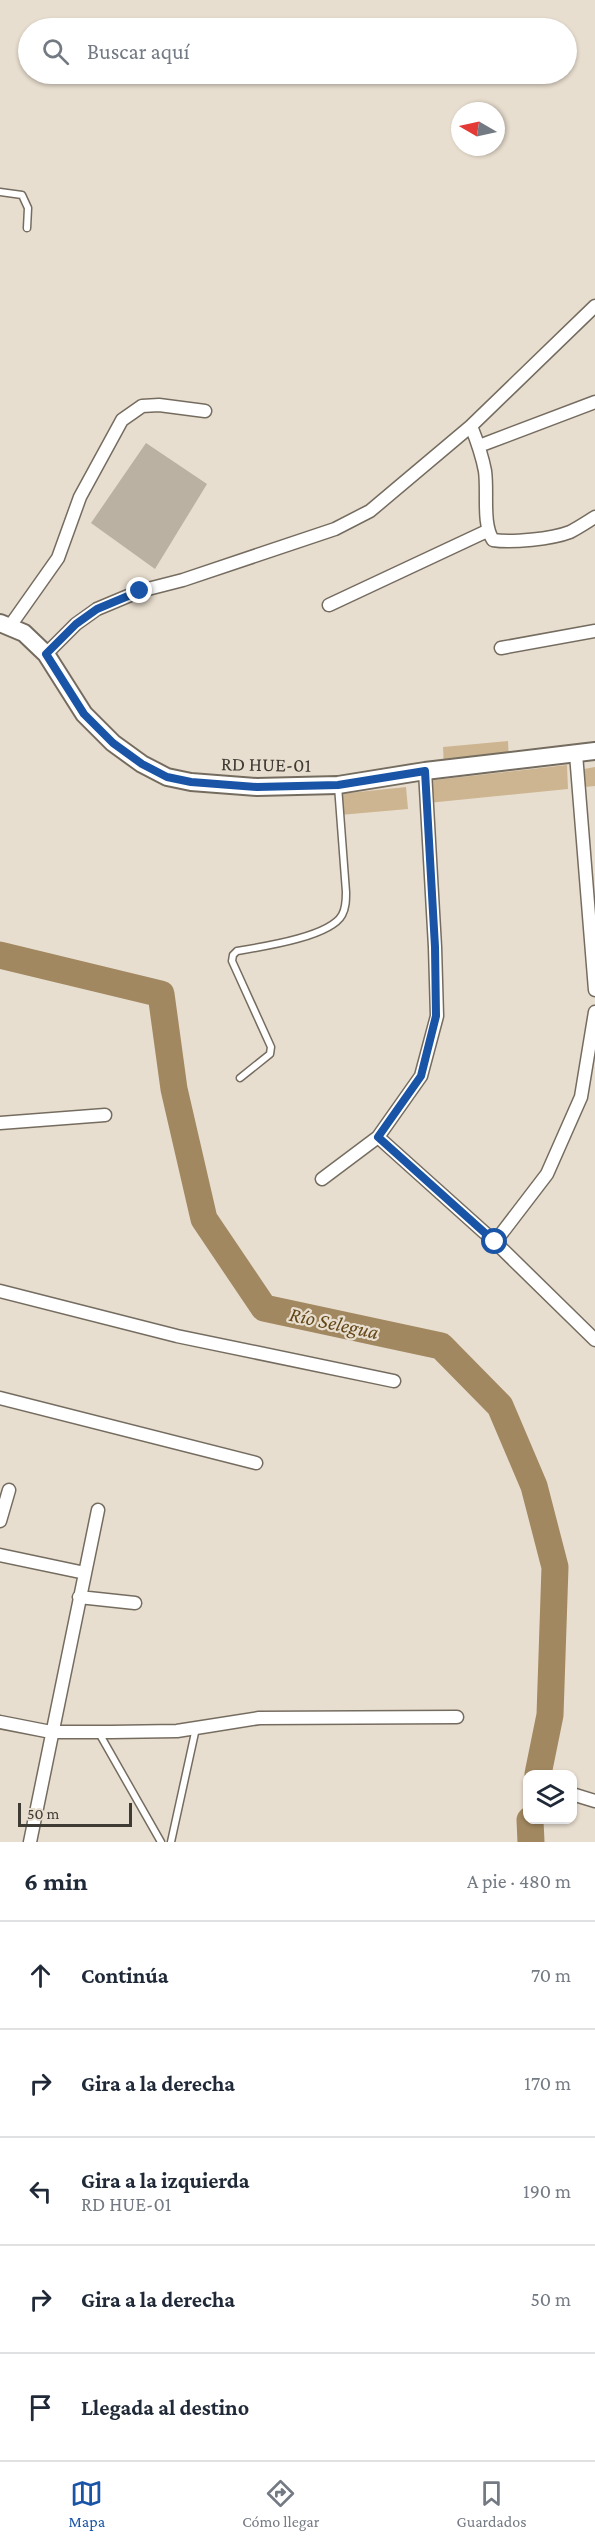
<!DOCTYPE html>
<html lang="es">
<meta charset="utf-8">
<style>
:root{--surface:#fff;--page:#f6f6f7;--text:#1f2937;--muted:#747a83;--line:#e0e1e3;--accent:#1954a6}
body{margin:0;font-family:"Crimson Pro",serif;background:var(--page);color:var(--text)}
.controls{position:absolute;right:18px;bottom:18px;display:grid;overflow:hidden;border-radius:12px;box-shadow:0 2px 4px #0004}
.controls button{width:54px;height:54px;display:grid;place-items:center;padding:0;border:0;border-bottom:2px solid var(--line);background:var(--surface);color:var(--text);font:30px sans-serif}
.compass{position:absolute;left:451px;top:102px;width:54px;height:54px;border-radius:50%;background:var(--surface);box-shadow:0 2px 4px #0004;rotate:279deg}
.scale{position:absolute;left:18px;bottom:15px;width:114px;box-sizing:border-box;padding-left:6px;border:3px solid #3e3a34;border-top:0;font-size:16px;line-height:21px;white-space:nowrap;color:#3e3a34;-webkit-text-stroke:4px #e8decf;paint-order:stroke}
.stop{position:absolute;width:18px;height:18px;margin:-14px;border:4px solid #1954a6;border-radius:50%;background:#fff}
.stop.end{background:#1954a6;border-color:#fff;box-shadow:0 2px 6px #0008}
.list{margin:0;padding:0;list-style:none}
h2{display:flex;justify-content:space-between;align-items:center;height:78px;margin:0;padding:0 24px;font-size:26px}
h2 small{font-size:20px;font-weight:400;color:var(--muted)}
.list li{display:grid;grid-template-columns:39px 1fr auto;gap:18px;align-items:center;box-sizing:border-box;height:108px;padding:0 24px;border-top:2px solid var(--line)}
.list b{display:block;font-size:22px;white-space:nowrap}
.list p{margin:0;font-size:20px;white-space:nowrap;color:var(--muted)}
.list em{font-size:20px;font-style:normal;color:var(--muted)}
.icon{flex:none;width:33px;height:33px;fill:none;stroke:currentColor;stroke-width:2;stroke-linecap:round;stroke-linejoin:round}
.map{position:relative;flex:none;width:595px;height:1842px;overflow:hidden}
.search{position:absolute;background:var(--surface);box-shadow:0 2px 4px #0004;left:18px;right:18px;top:18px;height:66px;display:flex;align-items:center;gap:15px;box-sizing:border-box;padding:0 21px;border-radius:33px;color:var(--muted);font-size:22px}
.sheet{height:618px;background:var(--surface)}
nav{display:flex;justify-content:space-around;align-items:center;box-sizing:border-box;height:84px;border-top:2px solid var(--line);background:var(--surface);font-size:16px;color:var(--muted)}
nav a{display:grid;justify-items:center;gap:3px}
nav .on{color:var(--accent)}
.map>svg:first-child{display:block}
.green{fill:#cdb591}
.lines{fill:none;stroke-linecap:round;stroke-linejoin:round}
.river{stroke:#a18860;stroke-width:27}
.building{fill:#bab1a3}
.lane-casing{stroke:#756c60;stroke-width:9}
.street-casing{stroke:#756c60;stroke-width:15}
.secondary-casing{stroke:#756c60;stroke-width:20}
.lane{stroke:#fff;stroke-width:6}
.street{stroke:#fff;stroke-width:12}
.secondary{stroke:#fff;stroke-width:16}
.route{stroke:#1954a6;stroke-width:8}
.labels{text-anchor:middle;stroke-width:4.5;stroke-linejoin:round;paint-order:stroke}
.street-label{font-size:20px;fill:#3e3a34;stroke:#e8decf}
.water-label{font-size:21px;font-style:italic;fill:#634717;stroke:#e8decf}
</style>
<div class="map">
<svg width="595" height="1842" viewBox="0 0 595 1842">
<rect width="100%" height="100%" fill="#e8decf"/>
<!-- green -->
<path class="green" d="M508,741L509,761L444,769L443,747Z
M567,765L568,789L428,803L426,781Z
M595,767V786L585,787L584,769Z
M406,787L408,809L340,815L339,794Z"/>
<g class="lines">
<!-- river -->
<path class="river" d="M0,955L161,994L174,1089L204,1219L264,1308L441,1346L500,1406L534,1486L555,1567L550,1715L538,1774
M530,1820L531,1842"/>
</g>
<!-- building -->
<path class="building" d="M146,443L207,484L155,569L91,523Z"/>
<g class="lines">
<!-- lane casing -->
<g class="lane-casing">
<path id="lane" d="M0,192L22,195L28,208L27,228
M240,1078L270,1054L271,1047L232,961L233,955L237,951C261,947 330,937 342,915C346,908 346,900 346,892L338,786
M99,1733L161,1842
M171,1842L196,1728"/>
</g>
<!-- street casing -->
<g class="street-casing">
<path id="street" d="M471,426C477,441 482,455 485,471C488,492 482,524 493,540C511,543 552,539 570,532C578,528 587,522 595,517
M479,446L595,402
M329,605L487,531
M10,626L58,558L80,497L122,420L142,406L159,405L205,411
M501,648L595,631
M46,654L76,624L97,609L140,591L183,580L335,529L370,511L471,426L595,306
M576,754L595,990
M0,1123L105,1115
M378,1137L495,1242L595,1340
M322,1179L378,1137L421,1076L437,1016L435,947L425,771
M495,1242L547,1174L581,1097L595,1012
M0,1291L177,1336L394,1381
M0,1398L256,1463
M0,1521L9,1490
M0,1555L85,1573
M79,1597L135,1603
M0,1722L51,1732H111L177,1731L259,1718L457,1717
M572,1794L595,1801
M30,1842L98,1510"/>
</g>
<!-- secondary casing -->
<g class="secondary-casing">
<path id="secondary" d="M0,623L24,633L46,654L84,714L113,743L142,764L167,777L191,782L257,787L338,785L425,771L595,751"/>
</g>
<!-- lane -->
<use href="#lane" class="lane"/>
<!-- street -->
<use href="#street" class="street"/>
<!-- secondary -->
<use href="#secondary" class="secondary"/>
</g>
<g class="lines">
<!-- route -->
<path class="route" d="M140,591L97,609L76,624L46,654L84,714L113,743L142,764L167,777L191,782L257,787L338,785L425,771L435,947L436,1016L421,1076L378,1137L495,1242"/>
</g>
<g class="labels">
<!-- street labels -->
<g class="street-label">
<text transform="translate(266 764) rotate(1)" y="7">RD HUE-01</text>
</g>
<!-- water labels -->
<g class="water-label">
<text transform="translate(334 1323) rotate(12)" y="7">Río Selegua</text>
</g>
</g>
</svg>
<div class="controls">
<button><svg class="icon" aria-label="layers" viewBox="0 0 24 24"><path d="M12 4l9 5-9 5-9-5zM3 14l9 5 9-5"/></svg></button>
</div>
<svg class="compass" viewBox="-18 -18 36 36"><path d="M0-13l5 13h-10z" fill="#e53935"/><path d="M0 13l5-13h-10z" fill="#747a83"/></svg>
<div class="scale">50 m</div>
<div class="stop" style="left:495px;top:1242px"></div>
<div class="stop end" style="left:140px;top:591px"></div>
<div class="search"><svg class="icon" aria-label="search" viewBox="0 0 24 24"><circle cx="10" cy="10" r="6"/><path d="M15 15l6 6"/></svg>Buscar aquí</div>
</div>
<section class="sheet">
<h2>6 min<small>A pie · 480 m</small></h2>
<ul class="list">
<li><svg class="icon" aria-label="ahead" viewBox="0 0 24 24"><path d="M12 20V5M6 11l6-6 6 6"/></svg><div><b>Continúa</b></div><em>70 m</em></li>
<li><svg class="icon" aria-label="right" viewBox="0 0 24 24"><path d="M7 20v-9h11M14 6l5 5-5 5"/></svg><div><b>Gira a la derecha</b></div><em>170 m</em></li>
<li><svg class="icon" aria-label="left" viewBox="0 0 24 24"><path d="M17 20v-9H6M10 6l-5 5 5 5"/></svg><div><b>Gira a la izquierda</b><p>RD HUE-01</p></div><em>190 m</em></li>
<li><svg class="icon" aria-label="right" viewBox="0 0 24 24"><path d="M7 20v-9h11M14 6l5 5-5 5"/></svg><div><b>Gira a la derecha</b></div><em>50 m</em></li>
<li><svg class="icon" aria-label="arrive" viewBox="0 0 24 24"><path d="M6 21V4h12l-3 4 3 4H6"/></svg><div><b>Llegada al destino</b></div></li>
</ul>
</section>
<nav>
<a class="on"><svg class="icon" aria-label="map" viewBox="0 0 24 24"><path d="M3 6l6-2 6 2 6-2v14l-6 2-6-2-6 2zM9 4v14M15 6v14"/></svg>Mapa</a>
<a><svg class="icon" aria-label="directions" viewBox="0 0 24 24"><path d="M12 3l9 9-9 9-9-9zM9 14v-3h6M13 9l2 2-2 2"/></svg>Cómo llegar</a>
<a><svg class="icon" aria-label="saved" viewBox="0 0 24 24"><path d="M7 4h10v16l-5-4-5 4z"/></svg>Guardados</a>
</nav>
